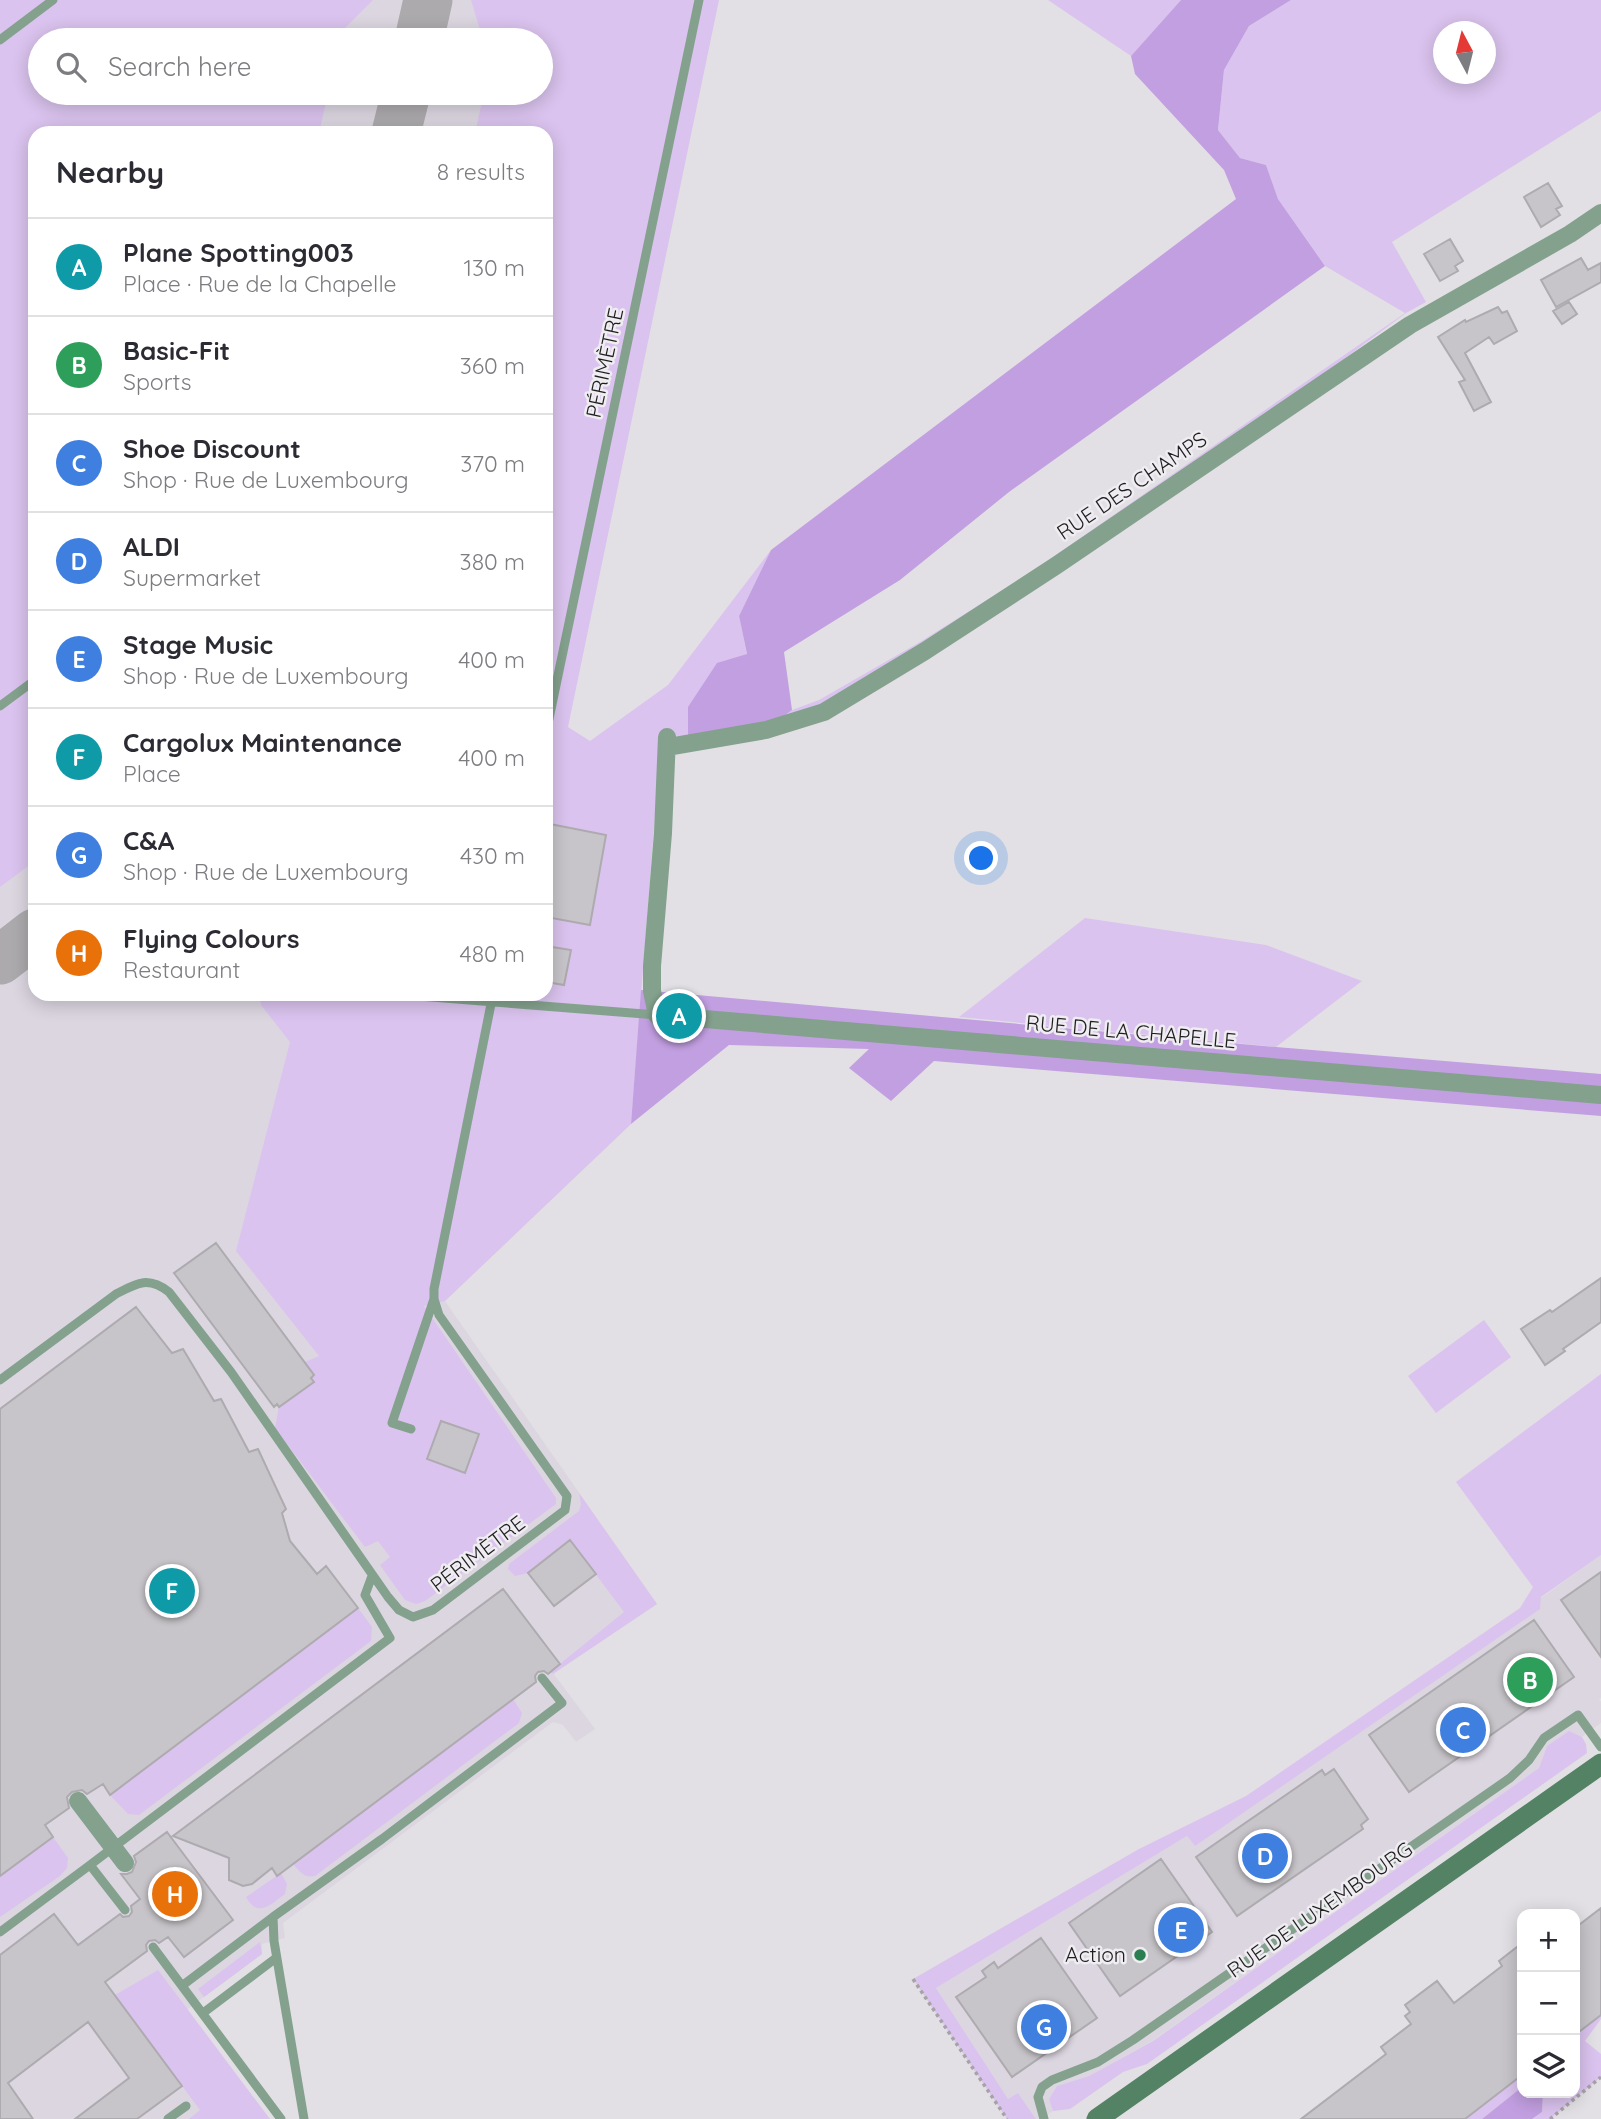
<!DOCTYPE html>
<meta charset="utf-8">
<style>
:root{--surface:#fff;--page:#f7f7f7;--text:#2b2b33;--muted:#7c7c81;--line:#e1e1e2;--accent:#d93025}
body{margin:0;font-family:Quicksand,sans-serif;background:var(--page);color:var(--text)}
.controls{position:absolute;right:21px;bottom:21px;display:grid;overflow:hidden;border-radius:14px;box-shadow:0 4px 18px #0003}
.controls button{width:63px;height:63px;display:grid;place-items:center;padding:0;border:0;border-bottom:2px solid var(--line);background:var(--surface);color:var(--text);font:35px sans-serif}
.compass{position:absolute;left:1433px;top:21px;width:63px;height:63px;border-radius:50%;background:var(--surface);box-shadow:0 4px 18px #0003;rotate:353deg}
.you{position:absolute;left:982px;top:859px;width:24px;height:24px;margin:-18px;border:5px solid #fff;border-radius:50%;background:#1a73e8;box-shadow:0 0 0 10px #1a73e833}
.badge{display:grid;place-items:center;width:46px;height:46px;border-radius:50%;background:var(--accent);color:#fff;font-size:23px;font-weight:700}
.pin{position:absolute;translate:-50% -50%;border:4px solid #fff;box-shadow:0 2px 7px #0006}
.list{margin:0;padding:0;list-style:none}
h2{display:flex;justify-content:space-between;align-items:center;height:91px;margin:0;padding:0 28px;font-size:30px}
h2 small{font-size:23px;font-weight:400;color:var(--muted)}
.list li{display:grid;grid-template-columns:46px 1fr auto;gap:21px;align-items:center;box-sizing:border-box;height:98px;padding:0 28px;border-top:2px solid var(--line)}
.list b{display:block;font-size:26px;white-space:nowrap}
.list p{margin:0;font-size:23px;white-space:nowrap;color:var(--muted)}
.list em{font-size:23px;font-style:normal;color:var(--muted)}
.icon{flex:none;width:38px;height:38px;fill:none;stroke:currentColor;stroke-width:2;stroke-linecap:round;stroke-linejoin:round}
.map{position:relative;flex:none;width:1601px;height:2119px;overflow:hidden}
.search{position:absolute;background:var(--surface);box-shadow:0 4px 18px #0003;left:28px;top:28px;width:525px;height:77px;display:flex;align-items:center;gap:18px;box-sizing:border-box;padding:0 24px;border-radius:38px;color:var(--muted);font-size:26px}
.panel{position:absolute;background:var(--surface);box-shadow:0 4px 18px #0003;left:28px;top:126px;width:525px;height:875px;border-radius:21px}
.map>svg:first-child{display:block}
.built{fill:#dcd6e1;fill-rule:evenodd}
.green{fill:#dac3ee;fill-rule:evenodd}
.forest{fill:#c29fe1}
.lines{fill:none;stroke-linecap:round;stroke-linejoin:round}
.taxiway{stroke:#acaaad;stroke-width:49}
.building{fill:#c7c5c9;stroke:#adabaf;stroke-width:2}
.path{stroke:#a5a3a6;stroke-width:3.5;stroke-dasharray:3.5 3.5;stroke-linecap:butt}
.lane{stroke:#83a18d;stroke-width:9}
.street{stroke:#83a18d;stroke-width:18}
.secondary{stroke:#548264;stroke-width:21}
.street-bridge{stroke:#83a18d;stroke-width:18}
.poi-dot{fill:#2b7e50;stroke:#efedf1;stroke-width:2.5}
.labels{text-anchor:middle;stroke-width:5;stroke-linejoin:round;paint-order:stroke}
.street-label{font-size:21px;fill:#1f1e1f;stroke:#efedf1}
.poi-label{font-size:21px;fill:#1f1e1f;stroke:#efedf1;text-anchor:end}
</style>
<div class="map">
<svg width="1601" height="2119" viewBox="0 0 1601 2119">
<rect width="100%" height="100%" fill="#e2e0e4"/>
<!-- built -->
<path class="built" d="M0,0H712L556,741L631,1124L445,1301L657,1604L553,1673L595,1729L576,1742L563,1725L553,1722L283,1923L285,1938L262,1944V1954L180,2015L259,2119H0ZM40,40H541V93H40ZM35,133H546V994H35Z
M1601,1555V1698L1599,1699L1601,1702V1723L1582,1737L1569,1732L1547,1746L1539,1768L1152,2041L1089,2076L1057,2086L1049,2099L1053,2111L1042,2119H1036L1018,2093L1008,2100L936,1988L1187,1836L1195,1846Z"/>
<!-- green -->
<path class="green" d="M0,0H373L343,30L341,40H40V93H328L319,133H35V861L0,887Z
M471,0H719L568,727L590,741L668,685L771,550L739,616L747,655L688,743L659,764L631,1124L445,1301L424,1306L556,1498V1504L425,1601L416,1604L405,1600L380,1565L390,1557L378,1541L365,1547L275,1428L279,1407L313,1382L311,1378L314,1375L305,1362L319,1356L236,1251L290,1042L261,1005L259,994H546V133H475L484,93H541V40H483Z
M1048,0H1181L1131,56Z
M1291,0H1601V111L1392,242L1426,302L1406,313L1305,388L1096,533L822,706L780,719L792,710L819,700L920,642L1030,573L1405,313L1325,266L1278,199L1266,165L1240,158L1218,130L1224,70L1249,26ZM1444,32H1486V74H1444Z
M1085,918L1266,945L1362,981L1276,1047L959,1017Z
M1484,1320L1511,1357L1436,1413L1408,1376Z
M1601,1374V1555L1541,1597L1540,1609L1195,1846L1187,1836L936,1988L1008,2099L1018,2093L1036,2119H1007L913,1979L1139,1849L1246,1796L1520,1608L1533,1587L1456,1482Z
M579,1493L657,1604L553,1674L550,1672L624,1612L570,1540L528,1573L515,1576L508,1569L509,1564L579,1511L581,1504Z
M358,1608L372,1627L371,1641L139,1815L128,1814L110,1795Z
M513,1699L522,1713L519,1723L315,1876C304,1878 300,1872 293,1864Z
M1569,1731L1582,1737L1586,1744L1587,1753L1147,2064L1123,2072L1070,2109L1053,2111L1049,2099L1057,2086L1089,2076L1153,2041L1539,1768L1547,1746Z
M53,1837L68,1858L67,1868L60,1876L0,1917V1876Z
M281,1873L287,1884L285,1894C271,1904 258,1919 246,1897Z
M260,1942L262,1954L204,1997L198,1989Z
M158,1970L270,2119H189L200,2110L115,1995Z
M1601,2015V2019L1585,2041L1601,2054V2077L1550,2119H1532L1542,2112L1543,2093H1575V2035Z
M1522,2075V2087L1482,2119H1465Z"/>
<!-- forest -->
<path class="forest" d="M1181,0H1291L1249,26L1224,70L1218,130L1240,158L1266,165L1278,199L1325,266L1009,492L900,580L784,652L792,710L780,719L688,736V707L717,663L747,654L739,616L771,550L1236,199L1224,170L1135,74L1131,56Z
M641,990L1276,1047L1601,1074V1116L934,1061L891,1101L849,1068L869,1049L729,1045L631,1124Z
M1522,2087V2093H1543L1542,2112L1532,2119H1482Z"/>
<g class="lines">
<!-- taxiway -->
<path class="taxiway" d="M419,40L428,0
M396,133L406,93
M0,960L35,933"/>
</g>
<!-- building -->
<path class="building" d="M1548,183L1562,206L1556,209L1560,215L1541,227L1524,197Z
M1450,239L1463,261L1455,266L1458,271L1440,281L1424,254Z
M1581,258L1588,270L1601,263V282L1556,307L1541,280Z
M1569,302L1577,314L1562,324L1553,311Z
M1498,307L1502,313L1507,311L1517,331L1494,344L1489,337L1465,353L1491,402L1474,411L1459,382L1465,380L1438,337L1465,320L1466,322Z
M550,824L606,835L590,925L546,917V848Z
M546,946L571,950L564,985L546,982Z
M216,1243L314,1375L311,1378L314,1382L279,1407L277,1404L274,1407L174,1273Z
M1601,1278V1322L1563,1349L1565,1351L1545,1365L1521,1329L1550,1310L1552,1312Z
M136,1307L172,1353L183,1349L214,1401L221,1399L249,1452L258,1449L286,1509L282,1513L290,1541L317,1574L326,1566L358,1608L110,1795L103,1784L87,1794L82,1790L72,1792L67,1797L69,1808L45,1825L53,1837L0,1876V1409Z
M441,1421L479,1434L465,1473L427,1459Z
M570,1540L596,1574L554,1606L528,1573Z
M1601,1572V1657L1561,1600Z
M503,1589L560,1664L548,1674L544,1671L538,1672L535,1676L536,1682L277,1876L272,1868L252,1884L243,1886L229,1880V1858L173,1836Z
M1534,1620L1574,1677L1409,1792L1369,1735Z
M1334,1769L1368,1819L1361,1825L1363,1829L1237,1916L1196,1857L1322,1770L1325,1775Z
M167,1832L233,1920L184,1957L168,1937L159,1943L155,1940L149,1941L146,1945L147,1951L105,1982L182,2086L137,2119H75L129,2078L88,2022L8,2083L33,2119H0V1955L54,1914L78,1945L120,1914L123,1917L129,1916L132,1912L131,1906L140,1899L121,1874H127L132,1872L136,1862L134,1856Z
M1161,1859L1212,1932L1120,1996L1069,1923Z
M1601,1908V2015L1575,2035V1928Z
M1041,1938L1097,2018L1012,2077L956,1997L986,1977L982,1971L994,1962L998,1968Z
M1522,1943V2075L1465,2119H1301L1386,2054L1381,2047L1411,2024L1405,2016L1410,2012L1405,2005L1437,1981L1454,2003L1502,1966L1499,1961Z"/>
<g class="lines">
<!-- path -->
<path class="path" d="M913,1979L1007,2119
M1550,2119L1601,2077"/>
<!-- lane -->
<path class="lane" d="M0,40L53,0
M0,706L35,680
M546,733L699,0
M393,994L657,1015
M0,1380L116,1294C137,1283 148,1276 169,1292L231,1372L388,1597L399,1610L413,1617L433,1610L565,1510L567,1496L439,1315L434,1299V1289L493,994
M411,1429L392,1423L434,1299
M125,1910L90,1865L390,1638L365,1595L372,1576
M273,1917L274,1941L304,2119
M0,1932L90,1865
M153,1947L281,2119
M183,1985L273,1917L382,1839L562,1703L542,1678
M203,2013L276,1958
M168,2119L186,2106
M1044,2119L1038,2097L1042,2087L1052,2080L1098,2062L1133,2040L1510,1778L1529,1760L1544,1738L1578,1715L1601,1747"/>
<!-- street -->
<path class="street" d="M667,737L663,833L652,966V991L657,1015L1601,1095
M668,747L766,730L824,712L925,651L1057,565L1410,325L1570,234L1601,213"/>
<!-- secondary -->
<path class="secondary" d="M1097,2119L1601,1764"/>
<!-- street-bridge -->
<path class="street-bridge" d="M78,1801L125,1863"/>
</g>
<!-- markers -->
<circle class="poi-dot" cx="1140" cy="1955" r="7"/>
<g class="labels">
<!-- street labels -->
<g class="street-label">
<text transform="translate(605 363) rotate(-78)" y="7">PÉRIMÈTRE</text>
<text transform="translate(1132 486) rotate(-34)" y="7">RUE DES CHAMPS</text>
<text transform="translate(1131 1032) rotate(5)" y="7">RUE DE LA CHAPELLE</text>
<text transform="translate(478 1554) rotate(-37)" y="7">PÉRIMÈTRE</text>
<text transform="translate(1320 1910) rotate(-35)" y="7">RUE DE LUXEMBOURG</text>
</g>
<!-- poi labels -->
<g class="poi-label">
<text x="1126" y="1962">Action</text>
</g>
</g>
</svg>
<div class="controls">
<button>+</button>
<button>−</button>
<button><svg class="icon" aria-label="layers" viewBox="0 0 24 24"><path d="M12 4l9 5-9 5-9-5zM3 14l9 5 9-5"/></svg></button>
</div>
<svg class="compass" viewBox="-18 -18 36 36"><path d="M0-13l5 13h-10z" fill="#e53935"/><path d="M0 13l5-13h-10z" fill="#7c7c81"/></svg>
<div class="you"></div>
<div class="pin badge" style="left:679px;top:1016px;background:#0f9aa8">A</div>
<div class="pin badge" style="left:1530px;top:1680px;background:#2e9e5b">B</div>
<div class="pin badge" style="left:1463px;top:1730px;background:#3f7fe0">C</div>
<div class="pin badge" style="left:1265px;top:1856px;background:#3f7fe0">D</div>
<div class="pin badge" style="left:1181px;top:1930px;background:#3f7fe0">E</div>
<div class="pin badge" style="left:172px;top:1591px;background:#0f9aa8">F</div>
<div class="pin badge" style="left:1044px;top:2027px;background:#3f7fe0">G</div>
<div class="pin badge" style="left:175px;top:1894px;background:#e8710a">H</div>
<div class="search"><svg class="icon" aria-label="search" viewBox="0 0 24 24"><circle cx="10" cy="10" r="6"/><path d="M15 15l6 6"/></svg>Search here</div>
<section class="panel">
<h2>Nearby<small>8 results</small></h2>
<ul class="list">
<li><span class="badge" style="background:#0f9aa8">A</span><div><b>Plane Spotting003</b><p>Place · Rue de la Chapelle</p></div><em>130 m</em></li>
<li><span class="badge" style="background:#2e9e5b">B</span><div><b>Basic-Fit</b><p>Sports</p></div><em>360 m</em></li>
<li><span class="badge" style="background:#3f7fe0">C</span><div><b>Shoe Discount</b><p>Shop · Rue de Luxembourg</p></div><em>370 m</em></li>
<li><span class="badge" style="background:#3f7fe0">D</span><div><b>ALDI</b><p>Supermarket</p></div><em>380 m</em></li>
<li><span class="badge" style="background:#3f7fe0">E</span><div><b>Stage Music</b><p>Shop · Rue de Luxembourg</p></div><em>400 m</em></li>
<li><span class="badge" style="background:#0f9aa8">F</span><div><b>Cargolux Maintenance</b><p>Place</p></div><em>400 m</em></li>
<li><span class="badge" style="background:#3f7fe0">G</span><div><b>C&amp;A</b><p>Shop · Rue de Luxembourg</p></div><em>430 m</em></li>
<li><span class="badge" style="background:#e8710a">H</span><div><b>Flying Colours</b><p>Restaurant</p></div><em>480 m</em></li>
</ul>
</section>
</div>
